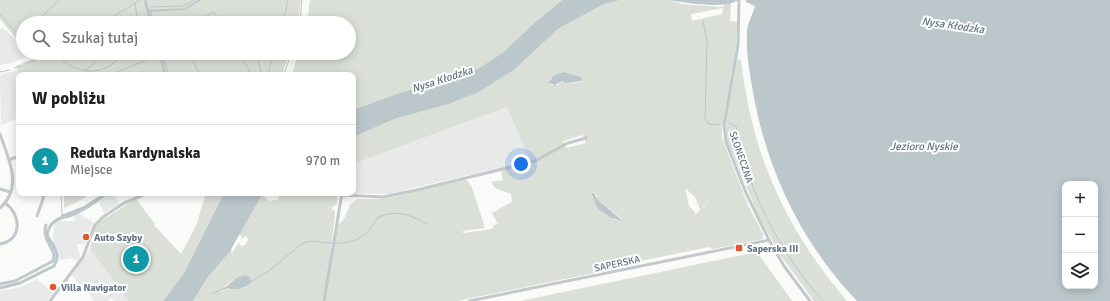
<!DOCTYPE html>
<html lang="pl">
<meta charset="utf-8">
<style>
:root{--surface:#fff;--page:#f2f2f2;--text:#202124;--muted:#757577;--line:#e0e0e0;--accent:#e4572e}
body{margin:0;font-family:Signika,sans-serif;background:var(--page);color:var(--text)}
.controls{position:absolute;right:12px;bottom:12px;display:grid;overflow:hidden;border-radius:8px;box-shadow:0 2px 10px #0003}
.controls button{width:36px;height:36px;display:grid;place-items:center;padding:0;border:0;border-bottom:1px solid var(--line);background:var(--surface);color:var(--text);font:20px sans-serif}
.you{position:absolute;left:521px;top:164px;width:14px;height:14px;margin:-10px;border:3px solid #fff;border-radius:50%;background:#1a73e8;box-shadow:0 0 0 6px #1a73e833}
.badge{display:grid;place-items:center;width:26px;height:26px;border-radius:50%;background:var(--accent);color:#fff;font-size:13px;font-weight:700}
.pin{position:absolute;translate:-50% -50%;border:2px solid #fff;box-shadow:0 1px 4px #0006}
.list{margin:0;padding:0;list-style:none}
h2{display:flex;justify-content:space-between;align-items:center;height:52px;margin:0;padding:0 16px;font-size:17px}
h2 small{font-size:13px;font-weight:400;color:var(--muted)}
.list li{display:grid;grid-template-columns:26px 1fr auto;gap:12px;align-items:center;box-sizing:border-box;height:72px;padding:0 16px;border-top:1px solid var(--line)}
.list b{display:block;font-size:15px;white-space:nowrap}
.list p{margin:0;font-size:13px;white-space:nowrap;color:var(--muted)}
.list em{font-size:13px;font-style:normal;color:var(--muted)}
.icon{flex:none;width:22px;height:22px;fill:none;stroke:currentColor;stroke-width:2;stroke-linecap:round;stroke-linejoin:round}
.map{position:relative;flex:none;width:1110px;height:301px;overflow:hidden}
.search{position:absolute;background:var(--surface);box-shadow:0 2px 10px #0003;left:16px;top:16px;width:340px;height:44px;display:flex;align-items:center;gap:10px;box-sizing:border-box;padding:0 14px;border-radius:22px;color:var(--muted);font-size:15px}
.panel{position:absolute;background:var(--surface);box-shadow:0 2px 10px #0003;left:16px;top:72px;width:340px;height:124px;border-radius:8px}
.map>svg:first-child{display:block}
.built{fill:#e8e9e9}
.green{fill:#dadfd7;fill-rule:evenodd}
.water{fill:#bbc7cb;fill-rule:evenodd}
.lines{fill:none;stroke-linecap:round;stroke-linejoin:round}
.stream{stroke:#bbc7cb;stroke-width:1}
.canal{stroke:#bbc7cb;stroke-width:3}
.pedestrian{stroke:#c3c8cc;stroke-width:2}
.minor{stroke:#c3c8cc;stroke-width:3}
.poi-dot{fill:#e4572e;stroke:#fff;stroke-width:1.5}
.labels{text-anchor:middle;stroke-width:4;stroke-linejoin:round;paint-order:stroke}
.street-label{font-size:10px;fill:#657683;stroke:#fff}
.poi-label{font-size:10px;font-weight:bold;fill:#657683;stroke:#fff;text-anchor:start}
.water-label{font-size:11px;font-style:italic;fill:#60757c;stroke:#fff}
</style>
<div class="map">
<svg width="1110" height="301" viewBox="0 0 1110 301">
<rect width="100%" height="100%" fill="#fafaf8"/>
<!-- built -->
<path class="built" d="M3,28L16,40L27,57L11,63L0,65V30Z
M17,70L20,75L19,125L16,119L1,125L0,75Z
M507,107L532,160L389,194L336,193H353V164Z
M109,193H114L119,204L104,213L99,202Z
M80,212L81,215L94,223L85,244H77L80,256L78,261L72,258L59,260V252L53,243L54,225L56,221H75L74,214Z
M90,249L129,301H114L112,298L107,301H94L82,284L80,286L72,275Z
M37,279L53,293L47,301H0V291L21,287Z"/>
<!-- green -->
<path class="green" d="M0,0H301L298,23H23V47L0,19Z
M310,0H562L532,25L505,51L481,67L464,75L399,93L353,110V75H292L298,53H349V23H307Z
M620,0H666L680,3V4L723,7L725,4L731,2L730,21L737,22L736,48L722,127V138L748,205L763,234V239L713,249L709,247L631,263L629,266L457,301H193L208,277L231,248L232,253L239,242L240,246L245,245L248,240L247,237L245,236L241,240L242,237L239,234L255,204L263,193H266L264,196L269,201L279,199L277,193H337V204L331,208L335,211V215L330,257L338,225L344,219L350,205L357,199H381L394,197L464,180L468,181L472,188L485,228L463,231V233L492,229L494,225L498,224L492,213L512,202L511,194L495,188L491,182L503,180L501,170L532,164L507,107L353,164V137L397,118L479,92L514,70L558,29L604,4ZM723,8L722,14L692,21L691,14ZM564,72L581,77L583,82L565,83L563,81L558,85H551V78ZM583,135L586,143L566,148L563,141ZM685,188L695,197L700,209L716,194L695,215V212L689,206ZM593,192L597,196L598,200L622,219L615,220L611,218L597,208L591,194ZM245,275L250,277L252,280L245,288L231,289L228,288L221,292L218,291L236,278Z
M27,53H289L282,75H20L16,66L32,59Z
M738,59L741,60C752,155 785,228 847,301H814L781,256L759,217L727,141L725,125L737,61Z
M64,193H91L81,200L64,208Z
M206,193H224L184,273L163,301H129L90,249L95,227L102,220L136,199L155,224L154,225L181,254L196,226Z
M757,252L792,301H520Z"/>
<!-- water -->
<path class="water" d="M562,0H620L604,4L558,29L514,70L479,92L448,104L397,118L353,137V110L399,93L464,75L481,67L505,51L532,25Z
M666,0H738C725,10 683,2 666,0Z
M746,0H1110V301H857C801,243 765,167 752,86C749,69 746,50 747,32C747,23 753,15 755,6L746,2ZM1065,184H1095V286H1065Z
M564,72L581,77L583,81L565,83L563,81L555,85L549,83L553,76Z
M104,193H109C99,202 73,220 60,219L61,215L84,206Z
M224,193H263L230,251L208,277L193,301H163L184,273Z
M591,193H594L598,200L623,221L611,218L597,208Z
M245,275L250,277L252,282C246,288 237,291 228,288L207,296L227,286L236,278Z"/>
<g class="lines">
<!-- stream -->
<path class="stream" d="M135,3L138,23
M151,7L183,6L194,0
M151,12L154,23
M0,14L23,41
M703,21L707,40L705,119L709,124L719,125
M35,23L59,0
M103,23L140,0
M194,23L214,12L221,23
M283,23L288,0
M300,23L302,0
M19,36L23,33
M31,53V55
M162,53L169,75
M189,53L200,75
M239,53L249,69L250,74
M257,53L261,74
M54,54C79,75 101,79 125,53
M162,55L170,53
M25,64L56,53
M14,68L22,66
M85,70C91,66 99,61 101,53
M0,72L10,70
M110,75L157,56
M268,75L273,53
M284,75L291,53
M729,123L736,126C747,190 780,253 823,301
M61,193L62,215
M251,281C266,275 277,264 289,254C294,251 299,245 304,243C313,239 320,243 329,243C350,245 367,239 377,218C397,209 408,214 427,224"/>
<!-- canal -->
<path class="canal" d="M0,288L20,283L54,266C62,253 53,247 47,235C49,225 53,221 63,217"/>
<!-- pedestrian -->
<path class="pedestrian" d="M148,11L185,9L200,0"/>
<!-- minor -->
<path class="minor" d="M145,0L151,23
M739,0L738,45L724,125L726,142L746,193L769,240L784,266L810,301
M160,53L165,75
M0,134C8,158 24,187 0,208
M9,160L19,156
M0,189L10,192
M342,195L383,197L417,190L535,161L568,143L586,138
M37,216L43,199V193
M0,244C23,240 21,214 5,203
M0,284L15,281L53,261C58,249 41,242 46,225
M50,301L83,257L95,225L103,217L124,203L148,193
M324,301L342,193
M469,301L769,240"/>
</g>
<!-- markers -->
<g class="poi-dot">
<circle cx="86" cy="237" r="4"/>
<rect x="735" y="244" width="8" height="8" rx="2"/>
<circle cx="53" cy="287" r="4"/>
</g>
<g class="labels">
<!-- street labels -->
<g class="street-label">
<text transform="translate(742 157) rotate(71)" y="4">SŁONECZNA</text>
<text transform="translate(617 263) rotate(-12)" y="4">SAPERSKA</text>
</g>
<!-- poi labels -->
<g class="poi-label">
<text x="94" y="241">Auto Szyby</text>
<text x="747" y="252">Saperska III</text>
<text x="61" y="291">Villa Navigator</text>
</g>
<!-- water labels -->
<g class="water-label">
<text transform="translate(953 25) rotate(8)" y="4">Nysa Kłodzka</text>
<text transform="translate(442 79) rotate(-18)" y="4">Nysa Kłodzka</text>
<text x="924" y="150">Jezioro Nyskie</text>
</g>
</g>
</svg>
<div class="controls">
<button>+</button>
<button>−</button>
<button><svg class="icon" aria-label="layers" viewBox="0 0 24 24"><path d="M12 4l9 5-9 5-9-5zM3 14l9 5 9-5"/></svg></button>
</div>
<div class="you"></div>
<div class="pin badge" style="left:136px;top:259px;background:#0f9aa8">1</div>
<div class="search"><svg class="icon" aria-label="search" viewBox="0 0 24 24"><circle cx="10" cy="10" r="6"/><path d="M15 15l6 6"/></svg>Szukaj tutaj</div>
<section class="panel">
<h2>W pobliżu<small></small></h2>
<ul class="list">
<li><span class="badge" style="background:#0f9aa8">1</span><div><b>Reduta Kardynalska</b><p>Miejsce</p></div><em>970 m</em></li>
</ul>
</section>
</div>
